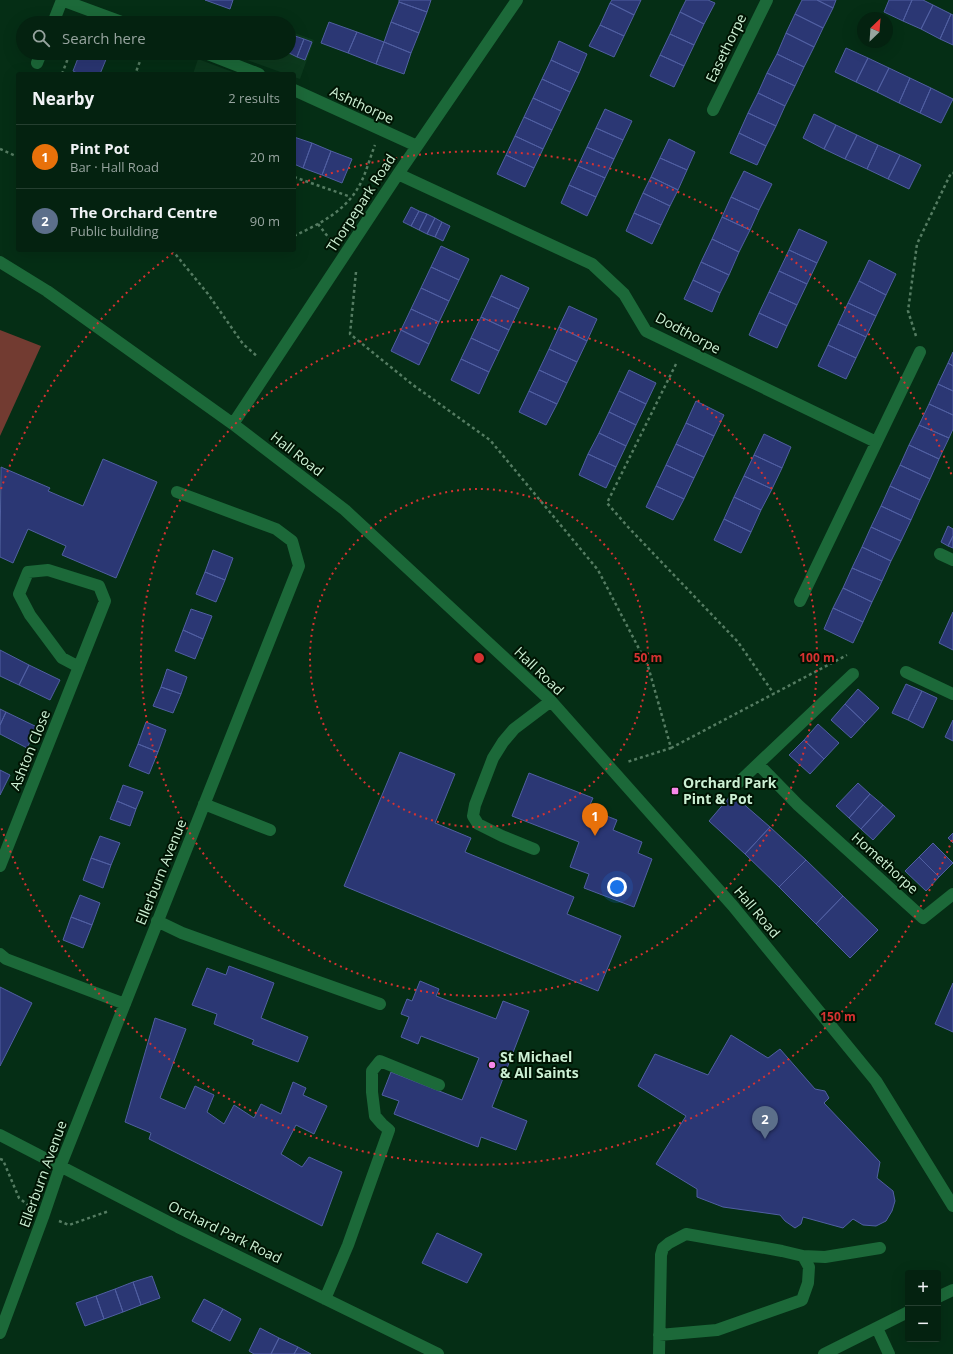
<!DOCTYPE html>
<meta charset="utf-8">
<style>
:root{--surface:#042210;--page:#0d2a19;--text:#f1f3f6;--muted:#97a49f;--line:#253f30;--accent:#f888ea}
body{margin:0;font-family:"Open Sans",sans-serif;background:var(--page);color:var(--text)}
.controls{position:absolute;right:12px;bottom:12px;display:grid;overflow:hidden;border-radius:4px;box-shadow:0 4px 16px #0002}
.controls button{width:36px;height:36px;display:grid;place-items:center;padding:0;border:0;border-bottom:1px solid var(--line);background:var(--surface);color:var(--text);font:20px sans-serif}
.compass{position:absolute;left:857px;top:12px;width:36px;height:36px;border-radius:50%;background:var(--surface);box-shadow:0 4px 16px #0002;rotate:25deg}
.you{position:absolute;left:617px;top:887px;width:14px;height:14px;margin:-10px;border:3px solid #fff;border-radius:50%;background:#1a73e8;box-shadow:0 0 0 6px #1a73e833}
.badge{display:grid;place-items:center;width:26px;height:26px;border-radius:50%;background:var(--accent);color:#fff;font-size:13px;font-weight:700}
.pin{position:absolute;translate:-50% -33px;filter:drop-shadow(0 1px 2px #0008)}
.pin::after{content:'';position:absolute;top:21px;width:14px;height:12px;background:inherit;clip-path:polygon(0 0,100% 0,50% 100%)}
.list{margin:0;padding:0;list-style:none}
h2{display:flex;justify-content:space-between;align-items:center;height:52px;margin:0;padding:0 16px;font-size:17px}
h2 small{font-size:13px;font-weight:400;color:var(--muted)}
.list li{display:grid;grid-template-columns:26px 1fr auto;gap:12px;align-items:center;box-sizing:border-box;height:64px;padding:0 16px;border-top:1px solid var(--line)}
.list b{display:block;font-size:15px;white-space:nowrap}
.list p{margin:0;font-size:13px;white-space:nowrap;color:var(--muted)}
.list em{font-size:13px;font-style:normal;color:var(--muted)}
.icon{flex:none;width:22px;height:22px;fill:none;stroke:currentColor;stroke-width:2;stroke-linecap:round;stroke-linejoin:round}
.map{position:relative;flex:none;width:953px;height:1354px;overflow:hidden}
.search{position:absolute;background:var(--surface);box-shadow:0 4px 16px #0002;left:16px;top:16px;width:280px;height:44px;display:flex;align-items:center;gap:10px;box-sizing:border-box;padding:0 14px;border-radius:22px;color:var(--muted);font-size:15px}
.panel{position:absolute;background:var(--surface);box-shadow:0 4px 16px #0002;left:16px;top:72px;width:280px;height:180px;border-radius:4px}
.map>svg:first-child{display:block}
.built{fill:#0c391d}
.green{fill:#723b31}
.building{fill:#2b3774;stroke:#505fa1}
.lines{fill:none;stroke-linecap:round;stroke-linejoin:round}
.path{stroke:#557c62;stroke-width:2.5;stroke-dasharray:3 3;stroke-linecap:butt}
.minor{stroke:#1c6939;stroke-width:12}
.ring{fill:none;stroke:#d63231;stroke-width:2;stroke-dasharray:2 4}
.poi-dot{fill:#f888ea;stroke:#001403;stroke-width:1.5}
.labels{text-anchor:middle;stroke-width:4;stroke-linejoin:round;paint-order:stroke}
.street-label{font-size:14px;fill:#ccf0d4;stroke:#001403}
.poi-label{font-size:14px;font-weight:bold;fill:#ccf0d4;stroke:#001403;text-anchor:start}
.centre{fill:#d63231;stroke:#001403;stroke-width:2}
.ring-label{font-size:12px;text-anchor:middle;font-weight:bold;fill:#d63231;stroke:#001403;stroke-width:4;stroke-linejoin:round;paint-order:stroke}
</style>
<div class="map">
<svg width="953" height="1354" viewBox="0 0 953 1354">
<rect width="100%" height="100%" fill="#052e15"/>
<!-- built -->
<path class="built" d="M289,31L314,40L300,79L294,77V74H286L239,57L240,53H289Z
M198,59L238,74H193Z"/>
<!-- green -->
<path class="green" d="M0,330L41,346L0,436Z"/>
<!-- building -->
<path class="building" d="M205,0H233L230,9Z
M399,0H431L427,12L399,2Z
M612,0H641L634,15L610,3Z
M686,0H708L715,3L704,24L680,12Z
M802,0H817L833,8L823,28L795,14Z
M817,0H836L833,8Z
M889,0H912L903,21L884,12Z
M912,0H923L933,5L921,29L903,21Z
M399,2L427,12L419,33L391,22Z
M610,3L634,15L624,36L600,25Z
M933,5L951,14L940,39L921,29Z
M680,12L704,24L694,45L670,34Z
M795,14L823,28L814,47L786,33Z
M951,14L953,15V45L940,39Z
M329,22L357,32L348,53L321,43Z
M391,22L419,33L411,53L384,42Z
M600,25L624,36L614,57L589,46Z
M357,32L384,42L376,64L348,53Z
M289,33L295,36L289,53Z
M786,33L814,47L804,67L777,54Z
M670,34L694,45L684,66L660,55Z
M295,36L304,39L297,57L289,53Z
M304,39L312,42L305,60L297,57Z
M559,41L587,54L579,73L551,60Z
M384,42L411,53L404,74L376,64Z
M846,48L868,58L856,82L835,72Z
M80,53H95L107,57L100,74H79L73,71Z
M777,54L804,67L795,86L767,73Z
M660,55L684,66L674,87L650,76Z
M868,58L889,68L877,92L856,82Z
M551,60L579,73L570,92L542,79Z
M889,68L910,78L899,103L877,92Z
M767,73L795,86L785,106L758,93Z
M910,78L931,88L920,113L899,103Z
M542,79L570,92L561,111L533,98Z
M931,88L953,99L941,123L920,113Z
M758,93L785,106L776,126L748,113Z
M533,98L561,111L552,130L524,117Z
M605,109L632,121L623,140L596,128Z
M748,113L776,126L766,146L739,133Z
M814,114L836,125L824,149L803,138Z
M524,117L552,130L543,149L515,136Z
M836,125L857,135L845,159L824,149Z
M596,128L623,140L614,159L587,147Z
M739,133L766,146L757,165L730,153Z
M857,135L878,145L867,169L845,159Z
M515,136L543,149L534,168L506,155Z
M294,137L312,143L303,168L294,164Z
M669,139L695,152L687,170L660,158Z
M312,143L331,151L322,175L303,168Z
M878,145L900,155L888,179L867,169Z
M587,147L614,159L605,178L578,166Z
M331,151L352,159L342,183L322,175Z
M506,155L534,168L525,187L497,174Z
M900,155L921,165L909,189L888,179Z
M660,158L687,170L678,190L651,177Z
M578,166L605,178L596,197L569,185Z
M744,171L772,184L759,210L731,197Z
M651,177L678,190L670,206L643,193Z
M569,185L596,197L587,216L561,203Z
M643,193L670,206L661,225L634,213Z
M731,197L759,210L750,230L722,217Z
M411,207L419,211L411,226L403,222Z
M419,211L427,214L419,230L411,226Z
M634,213L661,225L652,244L626,231Z
M427,214L435,218L427,234L419,230Z
M722,217L750,230L739,252L712,239Z
M435,218L442,222L435,237L427,234Z
M442,222L450,226L443,241L435,237Z
M799,229L827,242L817,263L789,250Z
M712,239L739,252L729,275L701,262Z
M441,246L469,259L459,280L431,267Z
M789,250L817,263L807,284L779,271Z
M869,260L896,274L886,295L859,281Z
M701,262L729,275L720,293L693,280Z
M431,267L459,280L449,301L421,288Z
M779,271L807,284L797,305L769,292Z
M501,275L529,288L519,309L491,296Z
M693,280L720,293L712,312L684,299Z
M859,281L886,295L876,316L848,303Z
M421,288L449,301L439,322L411,309Z
M769,292L797,305L787,326L759,313Z
M491,296L519,309L509,330L481,317Z
M848,303L876,316L866,337L838,324Z
M569,306L597,319L587,341L559,327Z
M411,309L439,322L429,344L401,330Z
M759,313L787,326L777,348L749,335Z
M481,317L509,330L499,351L471,338Z
M838,324L866,337L856,358L828,345Z
M559,327L587,341L577,362L549,349Z
M401,330L429,344L419,365L391,351Z
M471,338L499,351L489,372L461,359Z
M828,345L856,358L846,379L818,366Z
M549,349L577,362L567,383L539,370Z
M953,352V366L948,363Z
M461,359L489,372L479,394L451,380Z
M948,363L953,366V391L938,384Z
M539,370L567,383L557,404L529,391Z
M629,370L656,383L646,404L619,391Z
M938,384L953,391V415L929,404Z
M529,391L557,404L546,425L519,412Z
M619,391L646,404L636,425L609,412Z
M696,401L724,415L714,436L686,423Z
M929,404L953,415V429L949,438L919,425Z
M609,412L636,425L626,446L599,433Z
M686,423L714,436L704,457L676,444Z
M919,425L949,438L939,459L909,445Z
M599,433L626,446L616,467L588,454Z
M764,434L791,447L782,468L754,455Z
M676,444L704,457L694,478L666,465Z
M909,445L939,459L930,479L900,465Z
M588,454L616,467L606,488L579,475Z
M754,455L782,468L772,489L744,476Z
M103,459L157,482L116,578L62,555L66,546L28,529L13,563L0,557L1,467L50,488L48,491L83,506Z
M666,465L694,478L684,499L656,486Z
M900,465L930,479L920,500L890,486Z
M744,476L772,489L761,510L734,497Z
M656,486L684,499L673,520L646,507Z
M890,486L920,500L911,520L881,506Z
M734,497L761,510L751,532L724,519Z
M881,506L911,520L901,541L871,527Z
M724,519L751,532L741,553L714,540Z
M948,526L953,529V536L948,546L941,542Z
M871,527L901,541L891,561L862,547Z
M953,536V548L948,546Z
M862,547L891,561L882,581L852,568Z
M213,550L233,558L225,580L205,572Z
M852,568L882,581L872,602L843,588Z
M205,572L225,580L216,602L196,594Z
M843,588L872,602L863,622L833,608Z
M833,608L863,622L853,643L824,629Z
M191,609L212,616L203,639L183,630Z
M953,612V650L939,643Z
M183,630L203,639L195,659L175,651Z
M0,650L29,665L19,685L0,676Z
M29,665L60,680L50,700L19,685Z
M167,669L187,677L181,694L161,687Z
M906,684L922,691L908,720L892,713Z
M161,687L181,694L173,713L153,706Z
M858,689L879,708L865,723L845,704Z
M922,691L937,698L923,728L908,720Z
M845,704L865,723L851,738L831,720Z
M0,709L6,712L0,725Z
M6,712L37,727L27,748L0,734V725Z
M953,720V741L945,737Z
M146,722L166,730L158,752L138,744Z
M818,724L839,743L824,759L804,740Z
M804,740L824,759L810,774L789,755Z
M138,744L158,752L149,774L129,766Z
M400,752L455,774L435,823L471,838L465,852L574,897L567,914L621,936L598,991L344,886Z
M0,770L10,775L0,795Z
M529,773L593,798L588,809L617,820L613,830L642,842L638,853L652,859L634,907L584,888L589,874L570,867L579,842L512,816Z
M858,783L870,794L849,818L836,806Z
M123,785L143,792L136,809L117,801Z
M732,794L770,827L745,854L709,821Z
M870,794L883,805L861,829L849,818Z
M117,801L136,809L130,826L110,819Z
M883,805L895,816L873,840L861,829Z
M770,827L806,860L779,887L745,854Z
M953,833V843L948,838Z
M100,836L120,843L111,865L91,858Z
M933,843L953,863L939,877L919,857Z
M919,857L939,877L926,891L905,871Z
M91,858L111,865L103,888L83,880Z
M806,860L843,896L816,924L779,887Z
M80,895L100,903L92,925L71,917Z
M843,896L878,930L850,958L816,924Z
M71,917L92,925L83,948L63,940Z
M229,966L274,983L261,1018L308,1037L298,1062L252,1044L254,1040L214,1024L217,1014L192,1005L207,968L226,975Z
M420,981L439,989L436,996L496,1019L503,1001L529,1011L492,1107L527,1121L516,1150L481,1137L478,1147L394,1114L399,1101L382,1095L391,1072L462,1100L479,1058L421,1036L418,1044L401,1037L409,1017L401,1014L407,999L412,1001Z
M953,983V1032L935,1024Z
M0,987L32,1003L0,1066Z
M155,1018L186,1029L160,1098L185,1109L195,1086L214,1095L207,1112L224,1124L234,1105L254,1118L261,1104L281,1114L293,1082L306,1088L303,1095L327,1106L314,1134L296,1125L281,1154L302,1167L309,1157L342,1172L322,1226L149,1139L151,1133L125,1122Z
M731,1035L768,1058L780,1049L815,1089L825,1091L829,1098L824,1103L880,1162L877,1178L893,1191L895,1201L892,1211L886,1221L876,1226L863,1225L853,1219L843,1228L803,1217L801,1224L795,1228L785,1221L780,1215L723,1207L697,1197V1189L656,1164L686,1116L638,1086L655,1054L708,1075Z
M437,1233L482,1254L467,1283L422,1263Z
M152,1276L160,1298L141,1305L133,1282Z
M133,1282L141,1305L123,1312L115,1289Z
M115,1289L123,1312L104,1319L96,1296Z
M96,1296L104,1319L85,1326L76,1303Z
M204,1299L223,1309L211,1331L192,1321Z
M223,1309L241,1319L230,1341L211,1331Z
M260,1328L279,1338L271,1354H254L249,1351Z
M279,1338L298,1347L294,1354H271Z
M298,1347L311,1354H294Z"/>
<g class="lines">
<!-- path -->
<path class="path" d="M62,74L70,53
M140,74L136,72L143,53
M0,149L18,157
M294,177L348,196
M318,224L332,242
M294,236C317,225 342,213 356,191C365,178 369,160 375,145
M172,250L208,294L243,344L258,357
M356,272L350,334L413,385L490,440L598,570L648,666L671,748L627,762
M916,336L908,311L917,244L951,173H953
M676,364L607,503L628,527L738,642L774,694
M671,748L847,655
M0,1159L3,1160L19,1198L28,1205
M59,1221L69,1225L109,1211"/>
<!-- minor -->
<path class="minor" d="M53,23L62,0L124,23
M205,53L259,74
M37,63L41,53
M294,90L417,146
M713,110L767,0
M398,174L592,264L624,294L646,331L876,442
M0,262L47,291L233,424L345,510L551,701L733,906L876,1081L953,1206
M233,424L398,174L517,0
M940,554L953,560
M800,601L920,352
M906,672L953,694
M758,764L798,805L923,918L953,894
M738,783L853,674
M204,804L270,830
M534,849L502,836L478,824L473,816L475,805L493,758L503,742L514,729L551,701
M0,866L105,601L99,586L48,570L28,572L19,594L30,615L62,658L79,667
M157,921L182,933L380,1004
M0,954L6,959L125,1004
M0,1135L178,1227L438,1354
M938,1297L953,1290
M325,1299L348,1245L389,1130L382,1124L375,1116L372,1092V1071L380,1061L439,1085
M877,1328L889,1354
M0,1333L43,1217L60,1167L299,566L292,541L276,529L177,492
M659,1335L717,1330L802,1300L808,1283L809,1267L803,1256
M659,1354L661,1255L663,1248L669,1243L686,1234L782,1251L803,1256L825,1257L880,1248
M824,1354L908,1312"/>
</g>
<!-- distance rings -->
<g class="ring">
<circle cx="479" cy="658" r="169"/>
<circle cx="479" cy="658" r="338"/>
<path d="M952 840A507 507 0 0 1 1 827M1 489A507 507 0 0 1 177 250M297 185A507 507 0 0 1 952 476"/>
</g>
<!-- markers -->
<g class="poi-dot">
<rect x="671" y="787" width="8" height="8" rx="2"/>
<circle cx="492" cy="1065" r="4"/>
</g>
<g class="labels">
<!-- street labels -->
<g class="street-label">
<text transform="translate(726 48) rotate(-64)" y="5">Easethorpe</text>
<text transform="translate(362 105) rotate(25)" y="5">Ashthorpe</text>
<text transform="translate(361 203) rotate(-57)" y="5">Thorpepark Road</text>
<text transform="translate(688 333) rotate(28)" y="5">Dodthorpe</text>
<text transform="translate(297 454) rotate(38)" y="5">Hall Road</text>
<text transform="translate(539 671) rotate(44)" y="5">Hall Road</text>
<text transform="translate(30 750) rotate(-68)" y="5">Ashton Close</text>
<text transform="translate(885 863) rotate(42)" y="5">Homethorpe</text>
<text transform="translate(161 872) rotate(-68)" y="5">Ellerburn Avenue</text>
<text transform="translate(757 912) rotate(50)" y="5">Hall Road</text>
<text transform="translate(43 1174) rotate(-70)" y="5">Ellerburn Avenue</text>
<text transform="translate(225 1232) rotate(26)" y="5">Orchard Park Road</text>
</g>
<!-- poi labels -->
<g class="poi-label">
<text x="683" y="788">Orchard Park<tspan x="683" dy="16">Pint &amp; Pot</tspan></text>
<text x="500" y="1062">St Michael<tspan x="500" dy="16">&amp; All Saints</tspan></text>
</g>
</g>
<circle cx="479" cy="658" r="6" class="centre"/>
<g class="ring-label">
<text x="648" y="662">50 m</text>
<text x="817" y="662">100 m</text>
<text x="838" y="1021">150 m</text>
</g>
</svg>
<div class="controls">
<button>+</button>
<button>−</button>
</div>
<svg class="compass" viewBox="-18 -18 36 36"><path d="M0-13l5 13h-10z" fill="#e53935"/><path d="M0 13l5-13h-10z" fill="#97a49f"/></svg>
<div class="you"></div>
<div class="pin badge" style="left:595px;top:836px;background:#e8710a">1</div>
<div class="pin badge" style="left:765px;top:1139px;background:#5c6f8a">2</div>
<div class="search"><svg class="icon" aria-label="search" viewBox="0 0 24 24"><circle cx="10" cy="10" r="6"/><path d="M15 15l6 6"/></svg>Search here</div>
<section class="panel">
<h2>Nearby<small>2 results</small></h2>
<ul class="list">
<li><span class="badge" style="background:#e8710a">1</span><div><b>Pint Pot</b><p>Bar · Hall Road</p></div><em>20 m</em></li>
<li><span class="badge" style="background:#5c6f8a">2</span><div><b>The Orchard Centre</b><p>Public building</p></div><em>90 m</em></li>
</ul>
</section>
</div>
